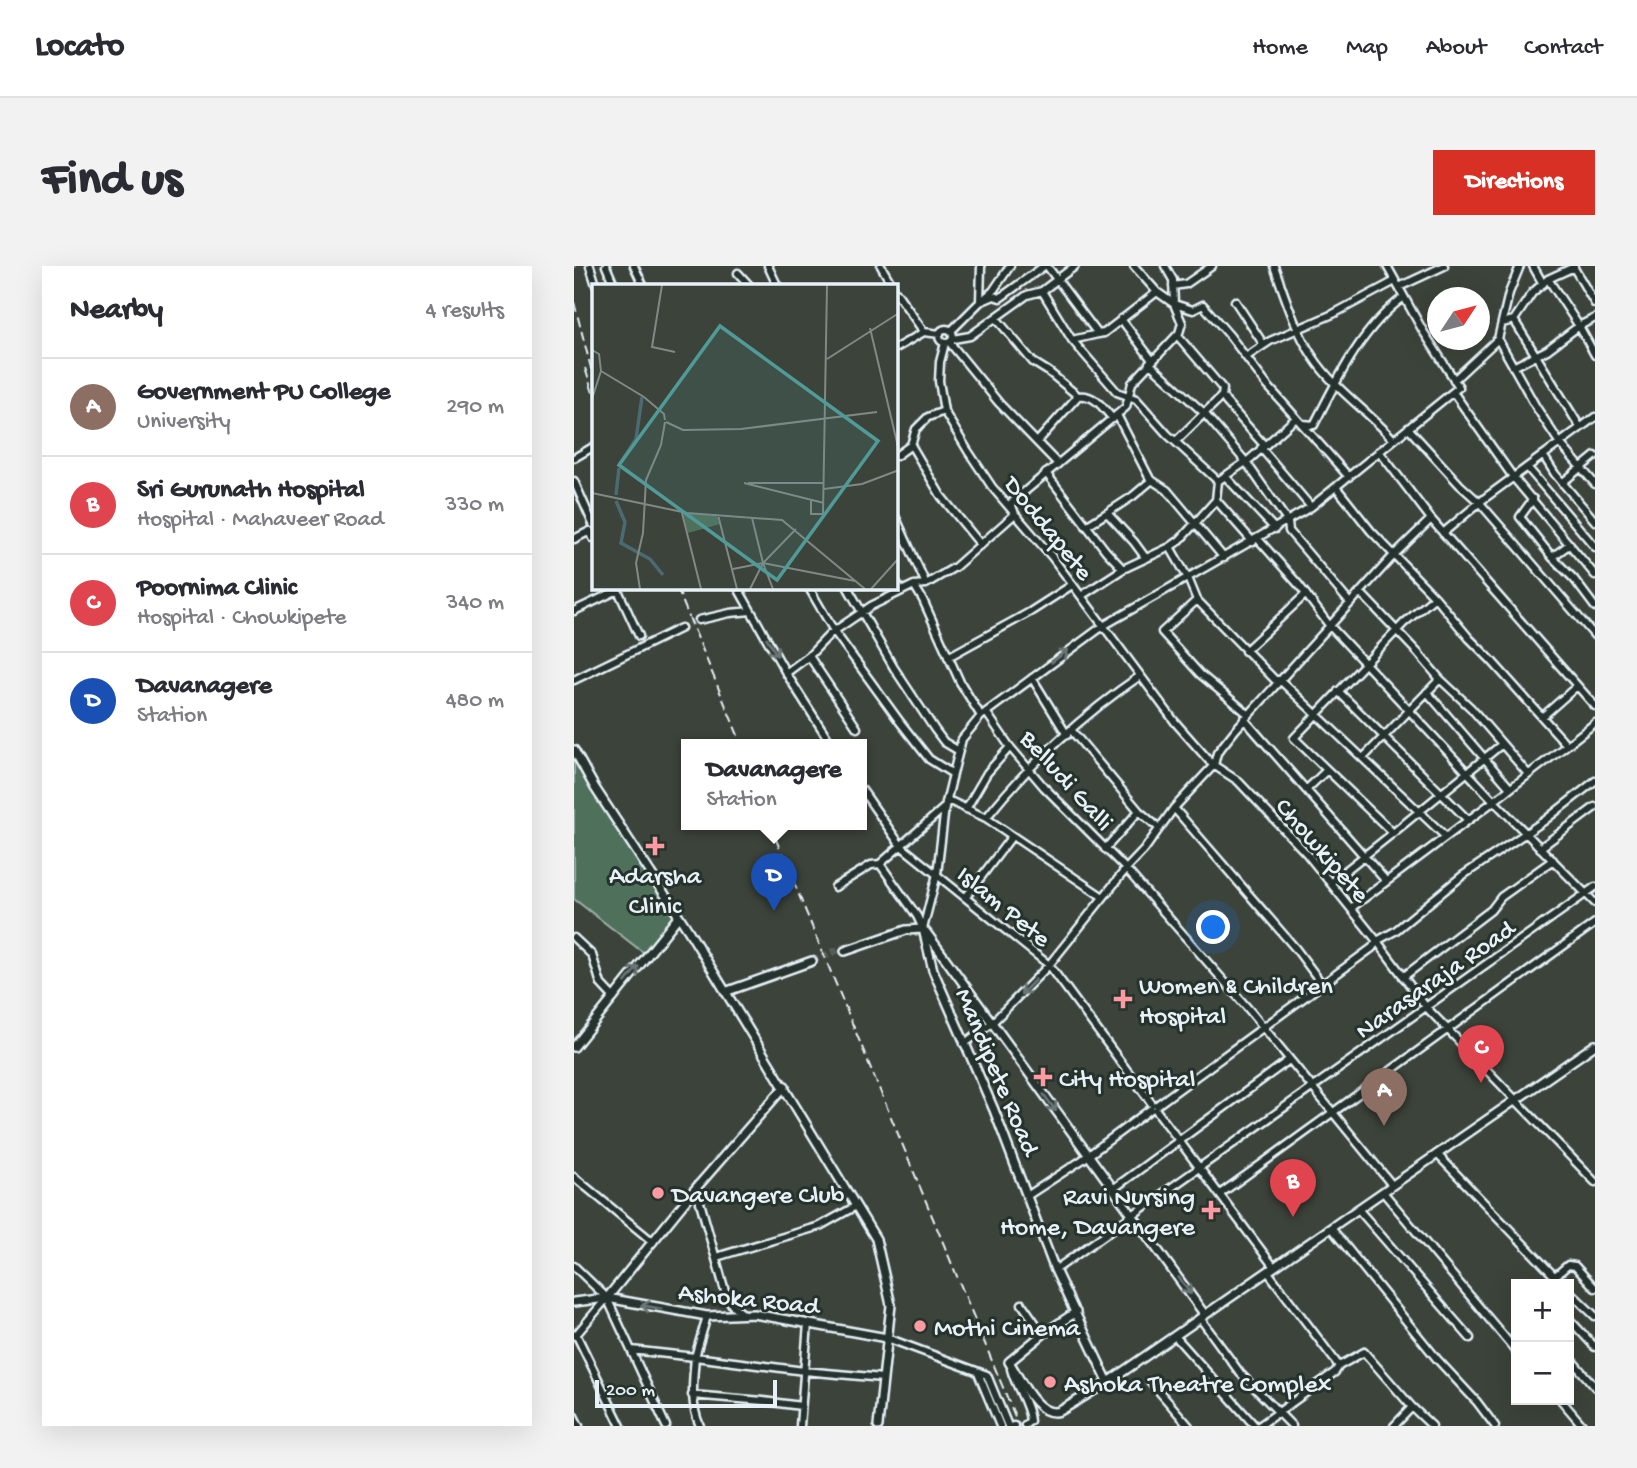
<!DOCTYPE html>
<meta charset="utf-8">
<style>
:root{--surface:#fff;--page:#f2f2f3;--text:#2b2b33;--muted:#7c7c81;--line:#e1e1e2;--accent:#d93025}
body{margin:0;font-family:"Gochi Hand",sans-serif;background:var(--page);color:var(--text)}
.controls{position:absolute;right:21px;bottom:21px;display:grid;overflow:hidden;border-radius:0px;box-shadow:0 7px 28px #0002}
.controls button{width:63px;height:63px;display:grid;place-items:center;padding:0;border:0;border-bottom:2px solid var(--line);background:var(--surface);color:var(--text);font:35px sans-serif}
.compass{position:absolute;left:853px;top:21px;width:63px;height:63px;border-radius:50%;background:var(--surface);box-shadow:0 7px 28px #0002;rotate:54deg}
.scale{position:absolute;left:21px;bottom:18px;width:182px;box-sizing:border-box;padding-left:7px;border:4px solid #e8f1f8;border-top:0;font-size:19px;line-height:24px;white-space:nowrap;color:#e8f1f8;-webkit-text-stroke:5px #26332d;paint-order:stroke}
.you{position:absolute;left:640px;top:662px;width:24px;height:24px;margin:-18px;border:5px solid #fff;border-radius:50%;background:#1a73e8;box-shadow:0 0 0 10px #1a73e833}
.badge{display:grid;place-items:center;width:46px;height:46px;border-radius:50%;background:var(--accent);color:#fff;font-size:23px;font-weight:700}
.pin{position:absolute;translate:-50% -58px;filter:drop-shadow(0 2px 4px #0008)}
.pin::after{content:'';position:absolute;top:37px;width:24px;height:21px;background:inherit;clip-path:polygon(0 0,100% 0,50% 100%)}
.popup{position:absolute;left:107px;top:473px;width:186px;height:91px;box-sizing:border-box;display:grid;place-content:center;border-radius:0px;background:var(--surface);filter:drop-shadow(0 2px 5px #0005);font-size:23px;white-space:nowrap;color:var(--muted)}
.popup b{font-size:26px;color:var(--text)}
.popup::after{content:'';position:absolute;left:50%;top:100%;margin-left:-14px;border:14px solid transparent;border-top-color:var(--surface)}
.list{margin:0;padding:0;list-style:none}
h2{display:flex;justify-content:space-between;align-items:center;height:91px;margin:0;padding:0 28px;font-size:30px}
h2 small{font-size:23px;font-weight:400;color:var(--muted)}
.list li{display:grid;grid-template-columns:46px 1fr auto;gap:21px;align-items:center;box-sizing:border-box;height:98px;padding:0 28px;border-top:2px solid var(--line)}
.list b{display:block;font-size:26px;white-space:nowrap}
.list p{margin:0;font-size:23px;white-space:nowrap;color:var(--muted)}
.list em{font-size:23px;font-style:normal;color:var(--muted)}
.map{position:relative;flex:none;width:1021px;height:1160px;overflow:hidden;border-radius:0px}
header{display:flex;align-items:center;gap:42px;box-sizing:border-box;height:98px;padding:0 35px;background:var(--surface);border-bottom:2px solid var(--line)}
header strong{font-size:33px}
nav{display:flex;gap:38px;margin-inline-start:auto;font-size:24px}
.intro{display:flex;align-items:center;justify-content:space-between;box-sizing:border-box;height:168px;padding:0 42px}
h1{margin:0;font-size:49px}
.button{padding:18px 32px;border-radius:0px;background:var(--accent);color:#fff;font-size:24px;font-weight:700}
main{display:flex;gap:42px;padding:0 42px}
aside{flex:1;background:var(--surface);border-radius:0px;box-shadow:0 7px 28px #0002}
.map>svg:first-child{display:block}
.green{fill:#4f705a;stroke:#9cb0a9;stroke-width:2}
.lines{fill:none;stroke-linecap:round;stroke-linejoin:round}
.stream{stroke:#8aa0a7;stroke-width:2}
.minor-tunnel{stroke:#565d56;stroke-width:6;stroke-dasharray:6 3;stroke-linecap:butt}
.major-tunnel{stroke:#565d56;stroke-width:7;stroke-dasharray:7 3.5;stroke-linecap:butt}
.minor-casing{stroke:#e8f1f8;stroke-width:11}
.major-casing{stroke:#e8f1f8;stroke-width:12}
.minor{stroke:#26332d;stroke-width:6}
.major{stroke:#26332d;stroke-width:7}
.rail{stroke:#e8f1f8;stroke-width:2;stroke-dasharray:10 5;stroke-linecap:butt}
.oneway{stroke:#6a7674}
.poi-dot{fill:#ff9aa2;stroke:#26332d;stroke-width:2.5}
.labels{text-anchor:middle;stroke-width:6;stroke-linejoin:round;paint-order:stroke}
.street-label{font-size:26px;fill:#e8f1f8;stroke:#26332d}
.poi-label{font-size:26px;fill:#e8f1f8;stroke:#26332d;text-anchor:start}
.inset-river{fill:none;stroke:#4b6a71;stroke-width:3.5}
.inset-road{fill:none;stroke:#818986;stroke-width:2}
.view{fill:#509b97;fill-opacity:0.15;stroke:#509b97;stroke-width:3.5}
.inset-edge{fill:none;stroke:#e8f1f8;stroke-width:3.5}
</style>
<header>
<strong>Locato</strong>
<nav><a>Home</a><a>Map</a><a>About</a><a>Contact</a></nav>
</header>
<div class="intro"><h1>Find us</h1><a class="button">Directions</a></div>
<main>
<aside>
<h2>Nearby<small>4 results</small></h2>
<ul class="list">
<li><span class="badge" style="background:#8d6e63">A</span><div><b>Government PU College</b><p>University</p></div><em>290 m</em></li>
<li><span class="badge" style="background:#e0444e">B</span><div><b>Sri Gurunath Hospital</b><p>Hospital · Mahaveer Road</p></div><em>330 m</em></li>
<li><span class="badge" style="background:#e0444e">C</span><div><b>Poornima Clinic</b><p>Hospital · Chowkipete</p></div><em>340 m</em></li>
<li><span class="badge" style="background:#1a4fb4">D</span><div><b>Davanagere</b><p>Station</p></div><em>480 m</em></li>
</ul>
</aside>
<div class="map">
<svg width="1021" height="1160" viewBox="0 0 1021 1160">
<rect width="100%" height="100%" fill="#3c433a"/>
<filter id="ink" filterUnits="userSpaceOnUse"><feTurbulence type="fractalNoise" baseFrequency=".0143" numOctaves="2"/><feDisplacementMap in="SourceGraphic" scale="14" xChannelSelector="R" yChannelSelector="G"/><feConvolveMatrix kernelMatrix="1 2 1 2 8 2 1 2 1" color-interpolation-filters="sRGB"/></filter>
<g filter="url(#ink)">
<!-- green -->
<path class="green" d="M0,487L101,649L70,687L0,633Z"/>
<g class="lines">
<!-- stream -->
<path class="stream" d="M0,1L1,0"/>
<!-- minor-tunnel -->
<path class="minor-tunnel" d="M107,362L125,354"/>
<!-- major-tunnel -->
<path class="major-tunnel" d="M238,695L271,681"/>
<!-- minor casing -->
<g class="minor-casing">
<path id="minor" d="M16,0L22,19
M32,0L40,19
M60,0L69,19
M194,0L203,19
M307,0L318,19
M473,0L524,68L530,67L583,26
M560,0L583,26L600,38L599,14L591,0
M700,0C711,30 721,64 739,91C759,122 795,146 820,174
M959,0L969,18
M1000,2L1021,38
M164,7L175,19
M974,13L1000,1
M599,20L612,18L638,0
M825,21L870,0
M468,25L498,74L543,126L562,133L593,168L644,215
M322,26L350,66
M412,31L419,25L436,0
M661,35L690,79
M406,36L420,30L426,32L470,0
M600,38L619,44L629,39L656,70L693,119L775,211
M422,52L459,96L475,106L504,130C521,128 528,141 539,153
M547,53L578,94
M940,54L958,27L974,13L1005,60L1021,52
M928,57L940,54L1006,161
M365 70a7 7 0 1 1 14 0a7 7 0 1 1-14 0Z
M377,65L406,36L407,0
M603,69L649,123L648,130L652,136L690,179
M379,73L396,70L453,29L468,25L501,0
M924,73L962,141L985,176L1021,218
M498,74L524,68
M371,77L366,96L365,115L370,145L394,185L418,221L478,291L601,456L638,498L664,515L733,588L803,675L852,741L1021,916
M376,77L425,137L484,198
M322,82L350,66L366,68
M672,91L696,75L759,48L821,15
M575,97L630,147L672,196L714,256L715,265L776,337
M939,101L973,84L1005,60L1021,89
M880,114L924,73L935,27L946,0
M879,126L939,211L1021,309
M543,149L576,213L593,224L650,292
M729,158L740,159C763,114 788,61 830,31
M834,162L886,219L906,237L1021,370
M602,175L648,130
M463,176L504,130
M337,179L367,230L407,279
M687,182L737,241
M805,185L857,253L1021,440
M969,189L981,208L1021,255
M322,190L337,179L342,163L354,151L370,145
M0,192L19,181
M953,201L1021,281
M472,207L532,285L549,303L596,281
M651,210L701,263
M0,215L19,258
M644,215L642,234L606,274L596,281L614,312L623,334L701,414H706L872,571
M644,215L676,193L722,152
M988,217L1021,190
M762,221L797,265L861,331L895,372L917,394L993,479L920,535L1021,637
M959,233L946,251L978,291L996,278
M642,234L679,276
M533,247L559,230L578,214
M322,252L352,318
M512,260L533,247L560,276L571,291
M869,267L911,232L1021,151
M0,273L16,265L19,272
M684,273L725,319L755,359L920,535L777,642
M978,291L1000,313L1021,341
M322,316L328,325
M340,319L349,334L386,416L407,450
M43,322L65,370
M164,322L212,407L258,479
M235,322L260,365L326,456L355,493L379,508
M274,322L320,402L361,464L370,476L385,485
M786,326L844,387L866,413L789,492
M507,330L549,303
M861,331L830,357L720,472L819,567L928,478
M623,334L588,366L626,408L674,448
M0,345L44,324
M125,354L156,347L177,345
M671,385L732,328
M235,390L283,462
M374,391L456,346L498,319
M212,407L235,390L256,368L297,340L340,319L352,318L381,301L441,248L437,237L552,141L558,117L605,67L608,57L600,38
M458,412L493,469
M866,413L897,442L954,508
M0,414L107,362
M764,425L894,554
M853,426L936,522
M412,446L436,481L470,521L552,603L677,746L818,919
M968,451L1003,420
M670,453L812,615
M498,465L565,545L585,562
M993,479L1021,457
M288,524L327,580L475,699L578,838
M732,524L753,504
M372,536H378L412,552L529,631
M600,542L722,683L748,718
M392,543L413,507L436,481
M412,552C453,500 511,447 566,410
M966,582L1021,541
M531,583L565,545
M756,617L819,567
M261,621L297,599L306,598
M392,631L438,570
M349,663L363,608L371,541L381,500L388,473L407,450L529,360L737,241L885,121L849,65L813,0
M349,663L343,650L306,598L371,541
M0,672L18,689L27,718L40,732
M829,711L917,644L927,631L979,594
M390,778L418,757L475,699L552,603L570,584L600,542L640,499L643,487L662,463L821,288L857,253
M583,839L798,682L803,675L821,665L888,610L970,555L1021,515
M582,844L700,1001
M863,888L988,1018
M0,911L79,976
M122,922L151,1025L158,1039L168,1047
M539,923L715,794
M809,926L942,1085
M646,928L1021,657
M453,930L508,894L577,843
M784,943L896,1072
M757,962L863,1093L903,1136L921,1160
M142,991L246,960L282,940
M0,1000L33,1032L92,1160
M481,1004L1021,621
M694,1006L765,1100
M972,1018L994,999L1001,1000L1021,1022
M995,1025L1021,1050
M448,1038L469,1068
M133,1050L121,1091L230,1105L309,1112
M626,1052L666,1107L718,1160
M995,1053L1021,1081
M2,1068L47,1160
M1,1070L33,1032
M601,1070L681,1160
M313,1072L413,1109L434,1160
M57,1084L121,1091C119,1115 116,1138 126,1160
M995,1091L1021,1121
M437,1103C441,1120 455,1138 456,1155L451,1159
M404,1107L426,1160
M576,1115L615,1160
M118,1129L189,1135L227,1140
M987,1134L1009,1160
M0,1150L5,1160
M226,1160L234,1057
M439,1160H440
M685,1160L761,1106L765,1100L790,1086L838,1141L858,1160
M820,1160L838,1141"/>
</g>
<!-- major casing -->
<g class="major-casing">
<path id="major" d="M0,484L21,522L114,664L302,973L317,1039L304,1160
M349,663L359,704L420,844L481,1004L534,1116
M352,666L631,1049
M271,685L332,664L349,663
M151,726L238,695
M0,781L105,650
M33,1032L122,922L211,820
M0,1036L33,1032L133,1050L180,1048L313,1072
M502,1046L469,1068L435,1096C446,1112 463,1153 486,1145L534,1116L1021,779"/>
</g>
<!-- minor -->
<use href="#minor" class="minor"/>
<!-- major -->
<use href="#major" class="major"/>
<!-- rail -->
<path class="rail" d="M0,36L19,110
M11,102L19,127
M103,322L168,479
M196,559L445,1160"/>
</g>
<!-- one-way arrows -->
<defs><path id="oneway-shaft" d="M-6 0H5M1.5-3L5.5 0L1.5 3" fill="none" stroke-width="1.6" stroke-linecap="round" stroke-linejoin="round" transform="scale(1.75)"/></defs>
<g class="oneway">
<use href="#oneway-shaft" transform="translate(198 381) rotate(59)"/>
<use href="#oneway-shaft" transform="translate(486 390) rotate(-37)"/>
<use href="#oneway-shaft" transform="translate(58 708) rotate(-51)"/>
<use href="#oneway-shaft" transform="translate(454 721) rotate(134)"/>
<use href="#oneway-shaft" transform="translate(476 837) rotate(54)"/>
<use href="#oneway-shaft" transform="translate(611 1020) rotate(54)"/>
<use href="#oneway-shaft" transform="translate(77 1041) rotate(-170)"/>
</g>
</g>
<!-- markers -->
<g class="poi-dot">
<path d="M77.5 569.5h7v7h7v7h-7v7h-7v-7h-7v-7h7z"/>
<path d="M545.5 722.5h7v7h7v7h-7v7h-7v-7h-7v-7h7z"/>
<path d="M465.5 800.5h7v7h7v7h-7v7h-7v-7h-7v-7h7z"/>
<circle cx="84" cy="927" r="7"/>
<path d="M633.5 933.5h7v7h7v7h-7v7h-7v-7h-7v-7h7z"/>
<circle cx="346" cy="1060" r="7"/>
<circle cx="476" cy="1116" r="7"/>
</g>
<g class="labels">
<!-- street labels -->
<g class="street-label">
<text transform="translate(476 261) rotate(51)" y="9">Doddapete</text>
<text transform="translate(494 513) rotate(48)" y="9">Belludi Galli</text>
<text transform="translate(750 583) rotate(49)" y="9">Chowkipete</text>
<text transform="translate(431 639) rotate(39)" y="9">Islam Pete</text>
<text transform="translate(860 712) rotate(-35)" y="9">Narasaraja Road</text>
<text transform="translate(425 805) rotate(67)" y="9">Mandipete Road</text>
<text transform="translate(175 1031) rotate(6)" y="9">Ashoka Road</text>
</g>
<!-- poi labels -->
<g class="poi-label">
<text x="81" y="617" text-anchor="middle">Adarsha<tspan x="81" dy="30">Clinic</tspan></text>
<text x="565" y="727">Women &amp; Children<tspan x="565" dy="30">Hospital</tspan></text>
<text x="485" y="820">City Hospital</text>
<text x="98" y="936">Davangere Club</text>
<text x="621" y="938" text-anchor="end">Ravi Nursing<tspan x="621" dy="30">Home, Davangere</tspan></text>
<text x="360" y="1069">Mothi Cinema</text>
<text x="490" y="1125">Ashoka Theatre Complex</text>
</g>
</g>
<!-- overview -->
<g transform="translate(18 18)">
<rect width="306" height="306" fill="#3c433a"/>
<path d="M91,229L125,232L128,240L96,249Z" fill="#4f705a"/>
<path class="inset-river" d="M27,181L44,155L50,113M24,211L27,184M24,217L33,238L29,259L58,275L71,291"/>
<path class="inset-road" d="M70,1L60,63L83,68M278,44L307,167M0,66L7,70L9,87L52,113L72,130L73,136M235,75L307,29M0,115L9,87M74,138L91,146L149,145L285,128M152,199L232,219M156,199H232M232,205L270,200L307,186M0,209L95,229L190,236L273,305M219,216V230H231L235,1M90,229L109,305M126,231L145,305M160,234L171,279M171,279L181,305M141,285L171,279L263,297M48,305L44,279L51,249L54,196L69,161L73,138M158,305L171,279L204,245M279,305L307,274"/>
<path class="view" d="M128,42L286,157L185,296L27,181Z"/>
<rect width="306" height="306" class="inset-edge"/>
</g>
</svg>
<div class="controls">
<button>+</button>
<button>−</button>
</div>
<svg class="compass" viewBox="-18 -18 36 36"><path d="M0-13l5 13h-10z" fill="#e53935"/><path d="M0 13l5-13h-10z" fill="#7c7c81"/></svg>
<div class="scale">200 m</div>
<div class="you"></div>
<div class="pin badge" style="left:810px;top:860px;background:#8d6e63">A</div>
<div class="pin badge" style="left:719px;top:951px;background:#e0444e">B</div>
<div class="pin badge" style="left:907px;top:817px;background:#e0444e">C</div>
<div class="pin badge" style="left:200px;top:645px;background:#1a4fb4">D</div>
<div class="popup"><b>Davanagere</b>Station</div>
</div>
</main>
